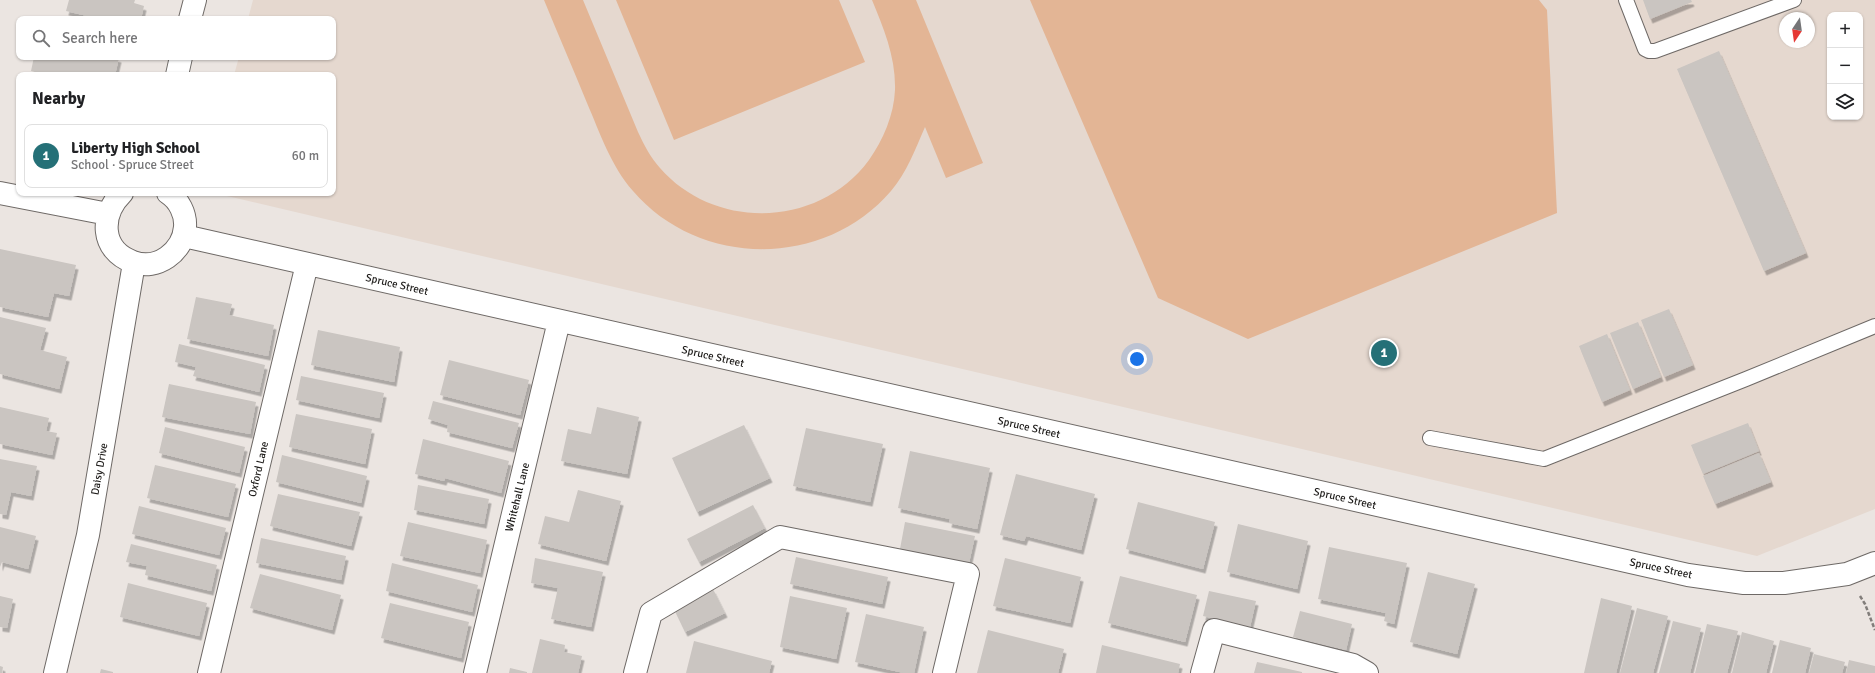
<!DOCTYPE html>
<meta charset="utf-8">
<style>
:root{--surface:#fff;--page:#f2f2f2;--text:#202124;--muted:#757577;--line:#e0e0e0;--accent:#257077}
body{margin:0;font-family:Signika,sans-serif;background:var(--page);color:var(--text)}
.controls{position:absolute;right:12px;top:12px;display:grid;overflow:hidden;border-radius:8px;box-shadow:0 1px 3px #0004}
.controls button{width:36px;height:36px;display:grid;place-items:center;padding:0;border:0;border-bottom:1px solid var(--line);background:var(--surface);color:var(--text);font:20px sans-serif}
.compass{position:absolute;left:1779px;top:12px;width:36px;height:36px;border-radius:50%;background:var(--surface);box-shadow:0 1px 3px #0004;rotate:193deg}
.you{position:absolute;left:1137px;top:359px;width:14px;height:14px;margin:-10px;border:3px solid #fff;border-radius:50%;background:#1a73e8;box-shadow:0 0 0 6px #1a73e833}
.badge{display:grid;place-items:center;width:26px;height:26px;border-radius:50%;background:var(--accent);color:#fff;font-size:13px;font-weight:700}
.pin{position:absolute;translate:-50% -50%;border:2px solid #fff;box-shadow:0 1px 4px #0006}
.list{margin:0;padding:0;list-style:none}
h2{display:flex;justify-content:space-between;align-items:center;height:52px;margin:0;padding:0 16px;font-size:17px}
h2 small{font-size:13px;font-weight:400;color:var(--muted)}
.list li{display:grid;grid-template-columns:26px 1fr auto;gap:12px;align-items:center;box-sizing:border-box;height:64px;margin:0 8px 8px;padding:0 8px;border:1px solid var(--line);border-radius:8px}
.list b{display:block;font-size:15px;white-space:nowrap}
.list p{margin:0;font-size:13px;white-space:nowrap;color:var(--muted)}
.list em{font-size:13px;font-style:normal;color:var(--muted)}
.icon{flex:none;width:22px;height:22px;fill:none;stroke:currentColor;stroke-width:2;stroke-linecap:round;stroke-linejoin:round}
.map{position:relative;flex:none;width:1875px;height:673px;overflow:hidden}
.search{position:absolute;background:var(--surface);box-shadow:0 1px 3px #0004;left:16px;top:16px;width:320px;height:44px;display:flex;align-items:center;gap:10px;box-sizing:border-box;padding:0 14px;border-radius:8px;color:var(--muted);font-size:15px}
.panel{position:absolute;background:var(--surface);box-shadow:0 1px 3px #0004;left:16px;top:72px;width:320px;height:124px;border-radius:8px}
.map>svg:first-child{display:block}
.built{fill:#e5d8cf;fill-rule:evenodd}
.green{fill:#e3b595}
.building{fill:#cac5c1;filter:url(#shadow)}
.lines{fill:none;stroke-linecap:round;stroke-linejoin:round}
.lane-casing{stroke:#6e6966;stroke-width:16}
.street-casing{stroke:#6e6966;stroke-width:24}
.path{stroke:#817d7a;stroke-width:2.5;stroke-dasharray:4 2;stroke-linecap:butt}
.lane{stroke:#fff;stroke-width:14}
.street{stroke:#fff;stroke-width:22}
.labels{text-anchor:middle;stroke-width:3.5;stroke-linejoin:round;paint-order:stroke}
.street-label{font-size:11px;fill:#1f1d1b;stroke:#fff}
</style>
<div class="map">
<svg width="1875" height="673" viewBox="0 0 1875 673">
<defs>
<filter id="shadow"><feDropShadow dx="2.5" dy="4.5" stdDeviation="0" flood-color="#0004"/></filter>
</defs>
<rect width="100%" height="100%" fill="#ebe5e1"/>
<!-- built -->
<path class="built" d="M253,0H1875V509L1757,556L227,196L226,193H333V75H234L239,57H333V19H248ZM1830,15H1860V117H1830ZM1785,18H1809V42H1785Z"/>
<!-- green -->
<path class="green" d="M544,0H583L638,132C644,145 651,158 660,168C715,231 819,228 869,160C883,140 894,115 895,90C896,58 884,29 872,0H916L983,163L946,178L925,127C915,150 907,172 891,191C824,269 699,268 633,191C611,166 600,133 587,103C573,69 558,34 544,0Z
M616,0H839L865,62L674,140Z
M1030,0H1539L1547,10L1557,213L1248,339L1158,298Z"/>
<!-- building -->
<path class="building" d="M69,0H135L134,3L144,6L141,19H100L66,11Z
M1643,0H1691L1692,2L1650,19Z
M1719,51L1806,253L1764,271L1677,69Z
M34,57H115L119,58L115,75H48L31,71Z
M0,249L76,265L69,296L54,293L48,317L0,307Z
M196,297L232,304L229,315L274,325L268,356L187,339Z
M1669,309L1693,365L1664,377L1641,320Z
M0,317L46,328L40,350L67,357L59,389L0,374Z
M1638,322L1661,377L1633,389L1610,333Z
M318,330L400,347L394,382L311,365Z
M1607,334L1630,390L1602,402L1579,346Z
M179,344L265,365L259,392L193,376L196,367L175,362Z
M449,360L529,380L520,415L440,395Z
M301,376L384,393L379,418L296,400Z
M169,384L256,402L250,434L162,417Z
M433,401L519,423L512,448L447,432L448,425L428,419Z
M0,407L49,418L46,431L57,433L52,455L0,444Z
M597,407L639,417L627,474L561,461L568,429L591,434Z
M296,414L372,429L365,464L289,447Z
M1748,423L1759,451L1703,474L1691,445Z
M744,425L770,478L697,512L672,458Z
M165,427L245,447L239,473L159,453Z
M806,428L883,444L870,502L793,486Z
M423,439L509,461L501,493L445,478L444,481L415,474Z
M910,451L990,468L977,529L949,523L950,519L898,508Z
M1759,453L1771,482L1715,504L1703,476Z
M282,455L367,476L361,503L276,482Z
M0,459L37,466L31,496L11,492L6,515L0,514Z
M155,465L236,484L228,517L147,498Z
M1016,474L1095,494L1081,550L1026,536L1024,541L1000,535Z
M418,485L489,499L484,524L414,510Z
M578,490L621,501L606,561L538,544L545,516L569,522Z
M278,494L360,512L351,546L270,526Z
M1138,502L1215,522L1203,569L1126,549Z
M753,505L765,528L699,562L687,539Z
M139,506L226,528L219,555L132,534Z
M408,522L487,540L480,573L400,556Z
M905,522L975,536L969,563L900,549Z
M1238,524L1308,541L1297,589L1227,572Z
M0,527L36,536L28,569L2,562L0,567Z
M261,538L346,556L341,580L256,563Z
M131,544L217,565L211,591L145,575L147,566L126,562Z
M1329,547L1407,563L1394,624L1384,621L1386,613L1318,599Z
M796,557L888,577L882,604L790,584Z
M535,558L603,572L591,627L551,619L558,588L531,583Z
M1005,558L1081,577L1070,623L993,606Z
M392,563L478,585L472,612L386,591Z
M1428,572L1475,584L1457,654L1410,642Z
M260,574L341,595L332,630L250,608Z
M1120,576L1197,595L1185,642L1108,623Z
M128,583L207,603L199,636L120,617Z
M713,589L725,613L685,632L674,609Z
M1209,591L1256,601L1250,627L1203,616Z
M0,596L13,599L7,628L0,627Z
M790,596L847,608L836,659L780,647Z
M1601,598L1632,606L1616,673H1584Z
M390,603L469,622L461,658L381,638Z
M1637,608L1668,616L1653,673H1620Z
M1300,611L1352,624L1346,650L1293,637Z
M866,614L924,627L914,673H904L855,662Z
M1673,621L1701,628L1690,673H1659Z
M1707,624L1738,631L1727,673H1695Z
M988,630L1064,649L1058,673H977Z
M1742,632L1774,641L1766,673H1732Z
M540,639L565,645L564,652L582,656L578,673H532Z
M1780,640L1811,648L1805,673H1772Z
M694,641L772,661L769,673H686Z
M1102,645L1180,664L1178,673H1096Z
M1814,654L1845,662L1842,673H1809Z
M1849,660L1875,666V673H1846Z
M1257,662L1302,672V673H1254Z
M0,666L3,667L2,673H0Z
M510,668L527,672V673H509Z
M101,669L113,672V673H100Z"/>
<g class="lines">
<!-- lane casing -->
<g class="lane-casing">
<path id="lane" d="M1626,0L1645,49L1649,51H1655L1794,0
M1430,438L1544,459L1746,379L1875,326"/>
</g>
<!-- street casing -->
<g class="street-casing">
<path id="street" d="M190,19L195,0
M177,75L181,57
M0,193L108,214
M122,193C100,215 100,250 133,262C157,271 183,252 185,227C186,214 179,200 168,193
M184,236L1688,575L1744,583H1784L1847,574L1875,563
M55,673L88,535L134,263
M209,673L307,264
M475,673L559,321
M635,673L651,613L780,537L968,574L944,673
M1202,673L1214,630L1353,665L1367,673"/>
</g>
<!-- path -->
<path class="path" d="M1860,596L1865,604L1875,630"/>
<!-- lane -->
<use href="#lane" class="lane"/>
<!-- street -->
<use href="#street" class="street"/>
</g>
<g class="labels">
<!-- street labels -->
<g class="street-label">
<text transform="translate(397 284) rotate(13)" y="4">Spruce Street</text>
<text transform="translate(713 356) rotate(13)" y="4">Spruce Street</text>
<text transform="translate(1029 427) rotate(13)" y="4">Spruce Street</text>
<text transform="translate(99 469) rotate(-80)" y="4">Daisy Drive</text>
<text transform="translate(258 469) rotate(-77)" y="4">Oxford Lane</text>
<text transform="translate(517 497) rotate(-76)" y="4">Whitehall Lane</text>
<text transform="translate(1345 498) rotate(13)" y="4">Spruce Street</text>
<text transform="translate(1661 568) rotate(12)" y="4">Spruce Street</text>
</g>
</g>
</svg>
<div class="controls">
<button>+</button>
<button>−</button>
<button><svg class="icon" aria-label="layers" viewBox="0 0 24 24"><path d="M12 4l9 5-9 5-9-5zM3 14l9 5 9-5"/></svg></button>
</div>
<svg class="compass" viewBox="-18 -18 36 36"><path d="M0-13l5 13h-10z" fill="#e53935"/><path d="M0 13l5-13h-10z" fill="#757577"/></svg>
<div class="you"></div>
<div class="pin badge" style="left:1384px;top:353px">1</div>
<div class="search"><svg class="icon" aria-label="search" viewBox="0 0 24 24"><circle cx="10" cy="10" r="6"/><path d="M15 15l6 6"/></svg>Search here</div>
<section class="panel">
<h2>Nearby<small></small></h2>
<ul class="list">
<li><span class="badge">1</span><div><b>Liberty High School</b><p>School · Spruce Street</p></div><em>60 m</em></li>
</ul>
</section>
</div>
